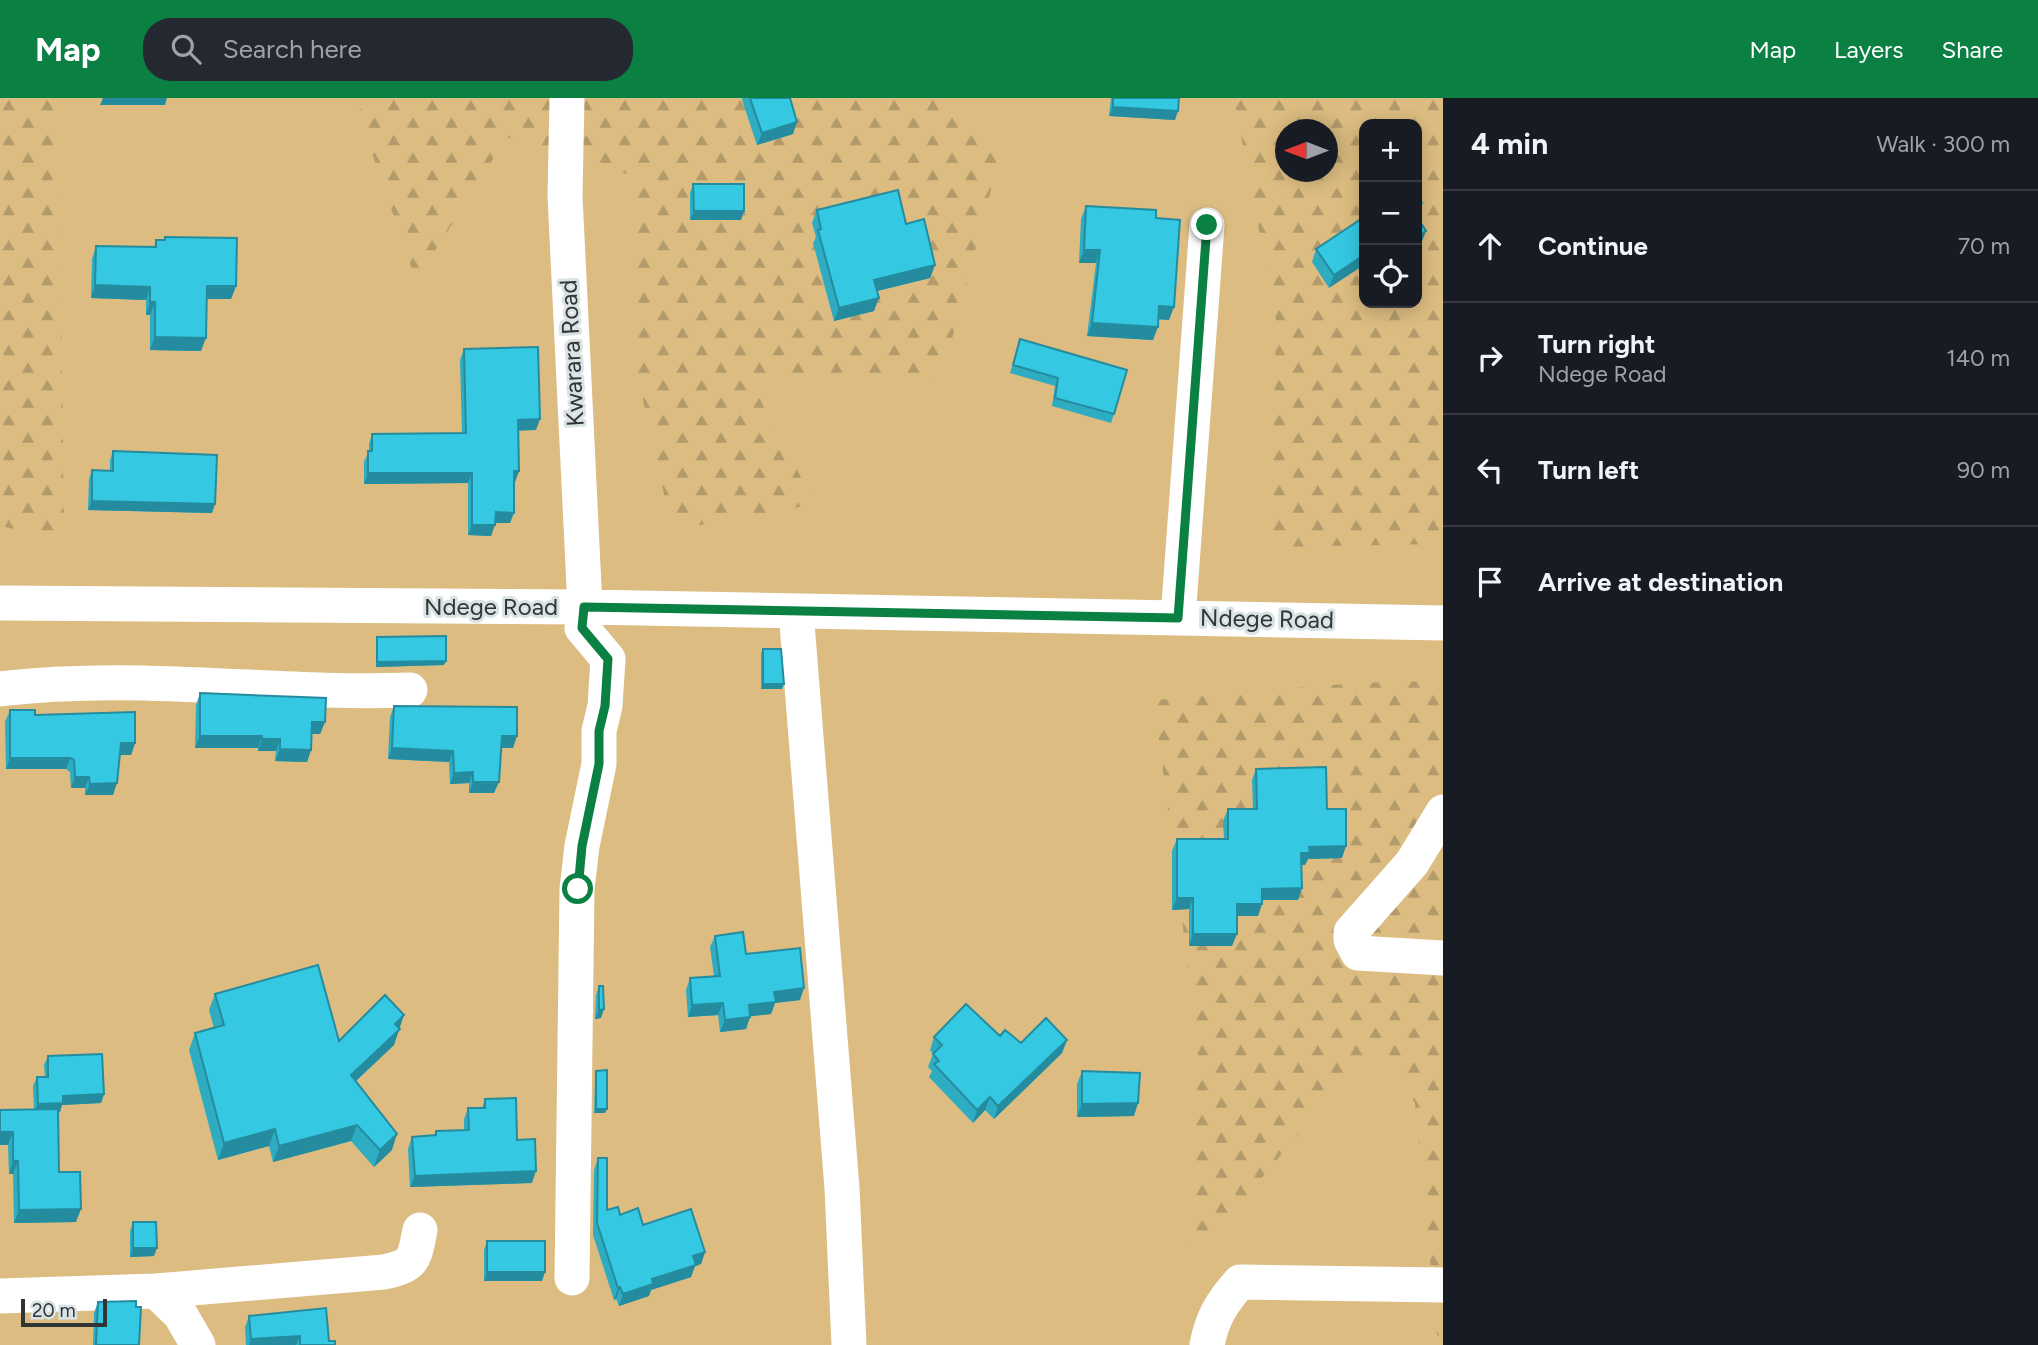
<!DOCTYPE html>
<meta charset="utf-8">
<style>
:root{--surface:#171b24;--page:#242831;--text:#f1f3f6;--muted:#9ea1a6;--line:#363941;--accent:#0b8043}
body{margin:0;font-family:Figtree,sans-serif;background:var(--page);color:var(--text)}
.controls{position:absolute;right:21px;top:21px;display:grid;overflow:hidden;border-radius:14px;box-shadow:0 4px 18px #0003}
.controls button{width:63px;height:63px;display:grid;place-items:center;padding:0;border:0;border-bottom:2px solid var(--line);background:var(--surface);color:var(--text);font:35px sans-serif}
.compass{position:absolute;left:1275px;top:21px;width:63px;height:63px;border-radius:50%;background:var(--surface);box-shadow:0 4px 18px #0003;rotate:270deg}
.scale{position:absolute;left:21px;bottom:18px;width:86px;box-sizing:border-box;padding-left:7px;border:4px solid #323536;border-top:0;font-size:19px;line-height:24px;white-space:nowrap;color:#323536;-webkit-text-stroke:5px #d9e3e5;paint-order:stroke}
.stop{position:absolute;width:21px;height:21px;margin:-16px;border:5px solid #0b8043;border-radius:50%;background:#fff}
.stop.end{background:#0b8043;border-color:#fff;box-shadow:0 2px 7px #0008}
.list{margin:0;padding:0;list-style:none}
h2{display:flex;justify-content:space-between;align-items:center;height:91px;margin:0;padding:0 28px;font-size:30px}
h2 small{font-size:23px;font-weight:400;color:var(--muted)}
.list li{display:grid;grid-template-columns:46px 1fr auto;gap:21px;align-items:center;box-sizing:border-box;height:112px;padding:0 28px;border-top:2px solid var(--line)}
.list b{display:block;font-size:26px;white-space:nowrap}
.list p{margin:0;font-size:23px;white-space:nowrap;color:var(--muted)}
.list em{font-size:23px;font-style:normal;color:var(--muted)}
.icon{flex:none;width:38px;height:38px;fill:none;stroke:currentColor;stroke-width:2;stroke-linecap:round;stroke-linejoin:round}
.map{position:relative;flex:none;width:1443px;height:1247px;overflow:hidden}
header{display:flex;align-items:center;gap:42px;box-sizing:border-box;height:98px;padding:0 35px;background:var(--accent);color:#fff}
header strong{font-size:33px}
nav{display:flex;gap:38px;margin-inline-start:auto;font-size:24px}
.search{width:490px;height:63px;background:var(--page);display:flex;align-items:center;gap:18px;box-sizing:border-box;padding:0 24px;border-radius:28px;color:var(--muted);font-size:26px}
main{display:flex}
aside{flex:1;background:var(--surface)}
.map>svg:first-child{display:block}
.green{fill:#dcbc80;fill-rule:evenodd}
.forest{fill:url(#forest-firs);fill-rule:evenodd}
.lines{fill:none;stroke-linecap:round;stroke-linejoin:round}
.minor{stroke:#fff;stroke-width:35}
.wall{fill:#2dacc2}
.shaded-wall{fill:#248c9e}
.building{fill:#34c8e2;stroke:#248c9e;stroke-width:2}
.route{stroke:#0b8043;stroke-width:9}
.labels{text-anchor:middle;stroke-width:6;stroke-linejoin:round;paint-order:stroke}
.street-label{font-size:24px;fill:#323536;stroke:#d9e3e5}
</style>
<header>
<strong>Map</strong>
<div class="search"><svg class="icon" aria-label="search" viewBox="0 0 24 24"><circle cx="10" cy="10" r="6"/><path d="M15 15l6 6"/></svg>Search here</div>
<nav><a>Map</a><a>Layers</a><a>Share</a></nav>
</header>
<main>
<div class="map">
<svg width="1443" height="1247" viewBox="0 0 1443 1247">
<defs>
<pattern id="forest-firs" width="22" height="20" patternUnits="userSpaceOnUse" patternTransform="scale(1.75)"><rect width="22" height="20" fill="#dcbc80"/><path d="M5 1l3.5 6h-7zM16 11l3.5 6h-7z" fill="#b39a6a"/></pattern>
</defs>
<rect width="100%" height="100%" fill="#d9e3e5"/>
<!-- green -->
<path class="green" d="M0,0H1443V1247H0ZM1364,26H1417V205H1364ZM1286,32H1328V74H1286Z"/>
<!-- forest -->
<path class="forest" d="M0,0H59L64,441L0,428Z
M361,0H951L998,65L941,283L746,275L815,406L672,432L637,275L633,78L507,39L416,183L359,17Z
M1234,0H1443V446L1271,449L1276,222ZM1364,26H1417V205H1364ZM1286,32H1328V74H1286Z
M1443,583V1247H1438L1415,1005L1376,944L1189,1166L1198,948L1154,602L1358,585Z"/>
<g class="lines">
<!-- minor -->
<path class="minor" d="M567,0L565,98L585,509L582,530L608,561L605,608L599,633V666L582,748L577,791L572,1180
M0,505L585,509L1443,525
M796,513L842,1090L849,1247
M1178,520L1207,127
M0,591C137,574 273,597 410,592
M1443,714L1412,765L1351,834V842L1358,855L1443,860
M156,1193L384,1174C415,1167 414,1162 420,1132
M0,1198L156,1193L180,1216L198,1247
M1207,1247C1212,1220 1222,1204 1240,1184L1443,1187"/>
</g>
<!-- wall -->
<path class="wall" d="M742,0H790L793,36L757,47L744,8Z
M1111,0H1179L1175,22L1109,18Z
M693,86L744,113L741,122H690V95Z
M1086,108L1156,120L1169,222L1158,221L1153,242L1087,238L1096,165H1079L1081,121Z
M817,112L906,126L935,167L930,180L877,193L874,213L834,223L813,145L816,139L812,125Z
M1364,119L1329,190L1312,164L1316,151Z
M165,139L236,188L231,201H206L201,253L150,252V217H146V202L91,200L92,161L96,148L154,149L156,142H164Z
M1020,241L1114,316L1111,325L1052,308L1055,288L1010,275Z
M464,251L536,332H518L519,373L515,384H514L510,425H495L491,438L468,437V385L364,386V364L369,353V346L372,336L462,335L460,262Z
M113,353L215,406L212,415L88,412L89,381L92,372L110,373V362Z
M377,539L446,563L444,567L376,569V544Z
M763,551L782,591H761V555Z
M200,595L325,624L320,636H311V652L307,664L275,663L276,653H258V650H195L196,607Z
M394,608L513,650H501L494,695H469V685L450,686L449,664L388,661L390,619Z
M10,612L35,617L135,645L131,657H120L113,697H85V690H71L70,674L66,671H6L5,624Z
M1256,671L1327,711L1342,760L1308,761L1305,767H1301L1302,790L1298,802H1262L1258,818H1237L1232,848H1189V811L1172,812V753L1177,741H1224L1223,723L1228,711H1253L1252,682Z
M715,838L746,856L800,902L775,905L771,916L750,918L746,931L720,934L718,917L688,919L686,892L690,880L714,878L710,849Z
M599,888L601,920L595,921L596,897Z
M215,896L339,943L399,930L394,947L356,983L392,1052L374,1069L351,1043L273,1064L269,1048L218,1062L189,952L195,935L214,930L209,912Z
M1000,938L1021,945L1067,942L1062,955L994,1021L985,1012L973,1025L929,979L932,973L928,969L933,956L930,952L934,939Z
M48,958L104,996L101,1005L62,1007L60,1014H58L59,1074L76,1124L14,1125L13,1076H9L8,1047H0V1012L34,1011L33,988L37,979H45L44,967Z
M596,973L605,1015H594L595,977Z
M1082,973L1134,1018L1077,1019V986Z
M485,1001L517,1042L532,1085L410,1089L408,1051L412,1039L434,1037L436,1033L464,1032V1021L468,1010H482Z
M598,1060L607,1112L620,1117L705,1154L701,1166L695,1168L691,1179L651,1192L649,1198L619,1208L616,1201L614,1202L593,1137L594,1072Z
M133,1124L154,1158L130,1159V1133Z
M487,1143L542,1183H484V1152Z
M98,1204L136,1209L139,1247H93L94,1215Z
M249,1218L329,1243L335,1247H246L245,1229Z"/>
<!-- shaded-wall -->
<path class="shaded-wall" d="M103,0H167L165,7H100Z
M1113,9L1178,13L1175,22L1109,18Z
M797,24L793,36L757,47L762,35Z
M1422,105L1417,118V108Z
M694,113H744L741,122H690Z
M1426,133L1421,146L1417,149V139Z
M1084,152H1100L1096,165H1079Z
M1364,157V167L1329,190L1334,177Z
M935,167L930,180L869,195L874,182Z
M95,187L150,189L146,202L91,200Z
M207,188H236L231,201H202Z
M879,200L874,213L834,223L839,210Z
M150,204H155L150,217H146Z
M1159,208L1174,209L1169,222L1154,221Z
M1092,225L1158,229L1153,242L1087,238Z
M155,239L206,240L201,253L150,252Z
M540,321L536,332L514,333L518,322Z
M514,373H519L515,384H510Z
M368,375H472L468,385L364,386Z
M92,403L215,406L212,415L88,412Z
M496,414L514,415L510,425H492Z
M472,427H495L491,438L468,437Z
M446,563L444,567L376,569L377,564Z
M763,586H784L782,591H761Z
M312,624H325L320,636H307Z
M200,638H262L258,650H195Z
M502,638H517L513,650H498Z
M262,641H280L276,653H258Z
M121,645H135L131,657H117Z
M392,650L453,653L449,664L388,661Z
M280,651L311,652L307,664L275,663Z
M10,660H70L66,671H6Z
M473,674L469,685L450,686L454,675Z
M75,679H89L85,690H71Z
M473,684H499L494,695H469Z
M117,685L113,697H85L90,686Z
M1346,748L1342,760L1308,761L1305,767H1297L1301,755L1309,749Z
M1302,790L1298,802H1258L1262,791Z
M1177,800H1193L1189,811L1172,812Z
M1237,806H1262L1258,818H1233Z
M1193,836H1237L1232,848H1189Z
M804,890L800,902L775,905L771,916L744,919L749,907L774,894Z
M723,905L718,917L688,919L692,907Z
M604,911L601,920L595,921L599,912Z
M404,917L394,947L345,993L351,977Z
M750,919L746,931L720,934L725,922Z
M1067,942L1062,955L994,1021L998,1008Z
M104,996L101,1005L62,1007L60,1014L34,1015L38,1006L63,998Z
M990,999L985,1012L973,1025L977,1012Z
M1138,1005L1134,1018L1077,1019L1082,1006Z
M596,1011H607L605,1015H594Z
M357,1027L351,1043L273,1064L279,1048Z
M275,1031L269,1048L218,1062L224,1045Z
M0,1034H13L8,1047H0Z
M397,1036L392,1052L374,1069L380,1052Z
M13,1063H18L13,1076H9Z
M536,1073L532,1085L410,1089L415,1078Z
M81,1111L76,1124L14,1125L19,1112Z
M133,1150H157L154,1158L130,1159Z
M705,1154L701,1166L695,1168L691,1179L651,1192L649,1198L619,1208L623,1196L693,1158Z
M487,1174H545L542,1183H484Z
M620,1189L616,1201L614,1202L618,1190Z
M300,1238L296,1247H249L251,1241Z"/>
<!-- building -->
<path class="building" d="M750,0H790L797,24L762,35Z
M1113,0H1179L1178,13L1113,9Z
M693,86H744V113H694Z
M898,92L906,126L924,121L935,167L874,182L879,200L839,210L818,132L821,131L817,112Z
M1417,98L1422,105L1417,108Z
M1086,108L1156,112V120L1180,122L1174,209L1159,208L1158,229L1092,225L1100,152H1084Z
M1364,119V157L1334,177L1316,151Z
M1417,119L1426,133L1417,139Z
M165,139L237,140L236,188H207L206,240L155,239V204H150V189L95,187L96,148L156,149V142H165Z
M1020,241L1127,272L1114,316L1055,300L1058,280L1013,267Z
M538,249L540,321L518,322L519,373H514V415L496,414L495,427H472V375H368V353H372V336L466,335L464,251Z
M113,353L217,357L215,406L92,403V372L113,373Z
M446,538V563L377,564V539Z
M763,551H781L784,586H763Z
M200,595L326,600L325,624H312L311,652L280,651V641H262V638H200Z
M394,608L517,609V638H502L499,684H473V674L454,675L453,653L392,650Z
M10,612H35V617L135,614V645H121L117,685L90,686L89,679H75L74,662L70,660H10Z
M1326,669L1327,711H1346V748L1309,749L1310,755H1301L1302,790L1262,791V806H1237V836H1193V800H1177V741H1228V711H1257L1256,671Z
M743,834L746,856L800,850L804,890L774,894L776,904L749,907L750,919L725,922L723,905L692,907L690,880L720,878L715,838Z
M318,867L339,943L385,897L404,917L395,926L400,931L351,977L397,1036L380,1052L357,1027L279,1048L275,1031L224,1045L195,935L224,927L215,896Z
M599,888H603L604,911L599,912Z
M966,906L1000,938L1005,932L1021,945L1046,920L1067,942L998,1008L990,999L977,1012L934,966L939,963L933,956L942,947L934,939Z
M102,956L104,996L63,998V1005L38,1006L37,979H48V958Z
M607,972V1011H596V973Z
M1082,973L1140,975L1138,1005L1082,1006Z
M516,1000L517,1042L535,1041L536,1073L415,1078L412,1039L436,1037V1033L469,1032L468,1010H485V1001Z
M58,1011L59,1074H80L81,1111L19,1112L18,1063H13V1034H0V1012Z
M598,1060H607V1112L618,1109L620,1117L638,1110L643,1127L691,1111L705,1154L693,1158L696,1167L652,1181L653,1186L623,1196L620,1189L618,1190L597,1125Z
M133,1124H156L157,1150H133Z
M487,1143H545V1174H487Z
M136,1203V1209H141L139,1247H96L98,1204Z
M326,1210L329,1243H335V1247H300V1238L251,1241L249,1218Z"/>
<g class="lines">
<!-- route -->
<path class="route" d="M578,791L582,748L599,666V633L605,608L608,561L582,530L584,509L1178,520L1207,127"/>
</g>
<g class="labels">
<!-- street labels -->
<g class="street-label">
<text transform="translate(572 255) rotate(-93)" y="8">Kwarara Road</text>
<text x="491" y="517">Ndege Road</text>
<text transform="translate(1267 521) rotate(1)" y="8">Ndege Road</text>
</g>
</g>
</svg>
<div class="controls">
<button>+</button>
<button>−</button>
<button><svg class="icon" aria-label="locate" viewBox="0 0 24 24"><circle cx="12" cy="12" r="6"/><path d="M12 2v4M12 18v4M2 12h4M18 12h4"/></svg></button>
</div>
<svg class="compass" viewBox="-18 -18 36 36"><path d="M0-13l5 13h-10z" fill="#e53935"/><path d="M0 13l5-13h-10z" fill="#9ea1a6"/></svg>
<div class="scale">20 m</div>
<div class="stop" style="left:578px;top:791px"></div>
<div class="stop end" style="left:1207px;top:127px"></div>
</div>
<aside>
<h2>4 min<small>Walk · 300 m</small></h2>
<ul class="list">
<li><svg class="icon" aria-label="ahead" viewBox="0 0 24 24"><path d="M12 20V5M6 11l6-6 6 6"/></svg><div><b>Continue</b></div><em>70 m</em></li>
<li><svg class="icon" aria-label="right" viewBox="0 0 24 24"><path d="M7 20v-9h11M14 6l5 5-5 5"/></svg><div><b>Turn right</b><p>Ndege Road</p></div><em>140 m</em></li>
<li><svg class="icon" aria-label="left" viewBox="0 0 24 24"><path d="M17 20v-9H6M10 6l-5 5 5 5"/></svg><div><b>Turn left</b></div><em>90 m</em></li>
<li><svg class="icon" aria-label="arrive" viewBox="0 0 24 24"><path d="M6 21V4h12l-3 4 3 4H6"/></svg><div><b>Arrive at destination</b></div></li>
</ul>
</aside>
</main>
